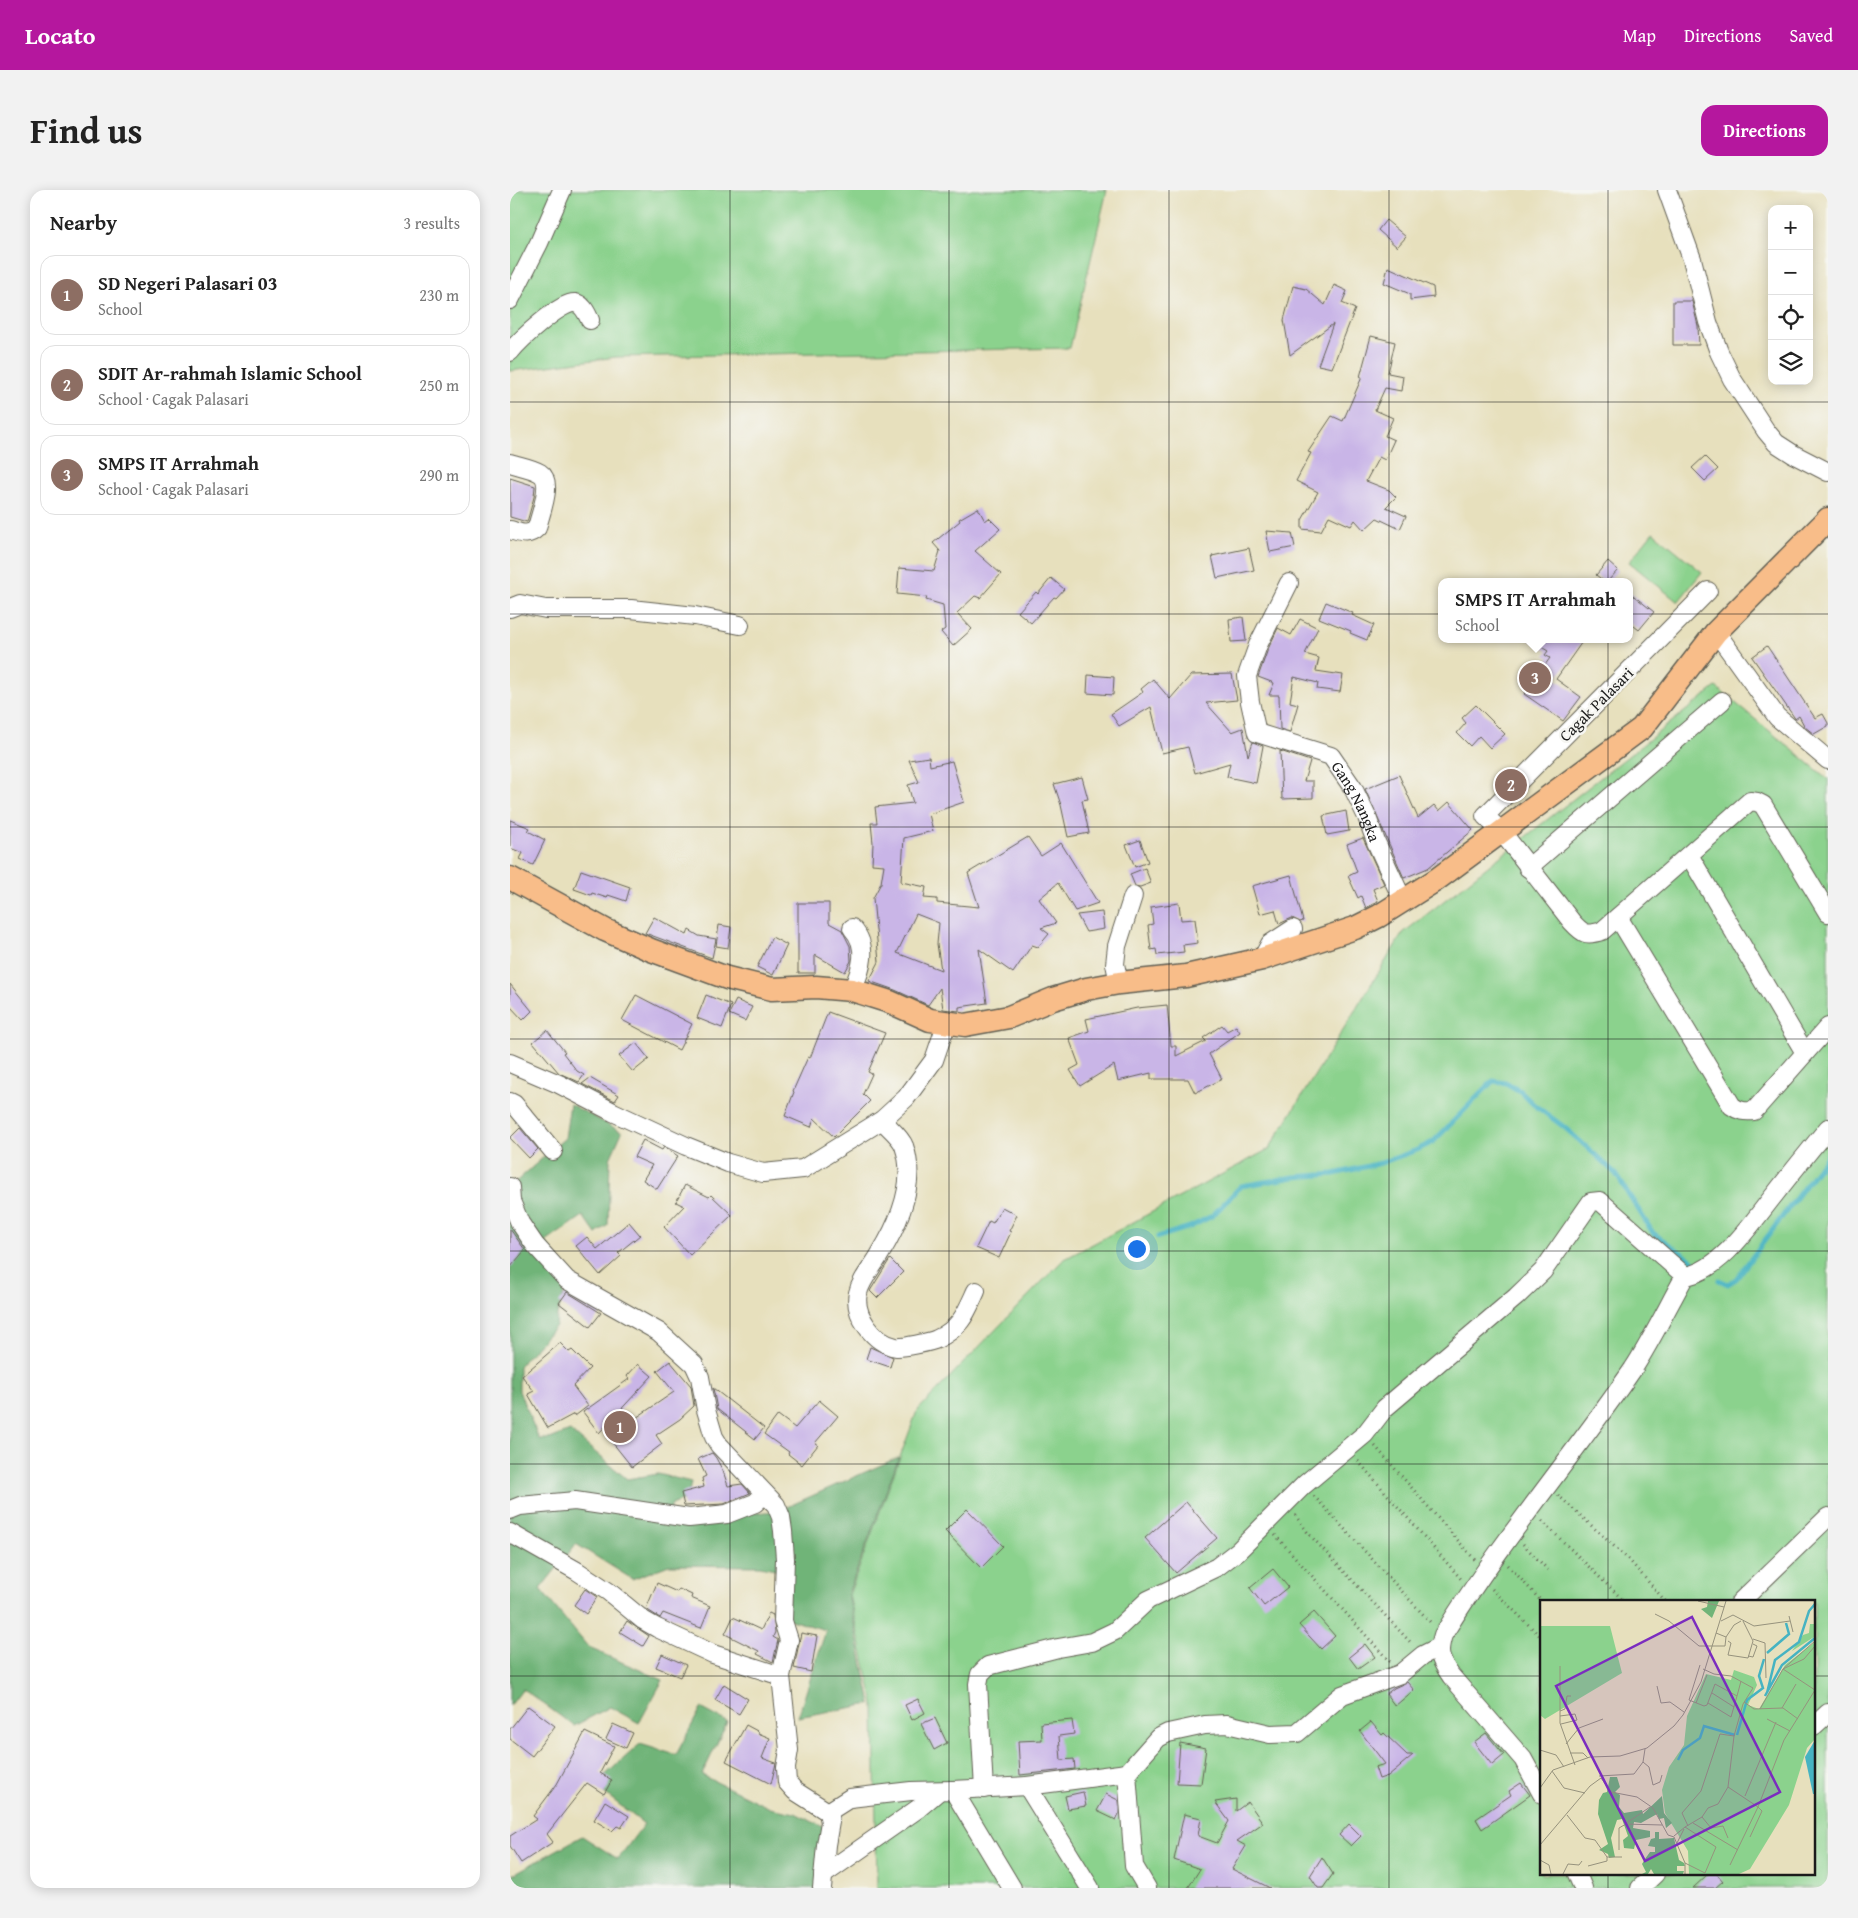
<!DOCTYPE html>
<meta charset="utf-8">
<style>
:root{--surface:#fff;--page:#f2f2f2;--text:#222;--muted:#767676;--line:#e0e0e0;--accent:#b5179e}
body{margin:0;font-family:"Gentium Book Plus",serif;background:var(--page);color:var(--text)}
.controls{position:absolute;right:15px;top:15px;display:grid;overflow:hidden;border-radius:10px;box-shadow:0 2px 12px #0003}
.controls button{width:45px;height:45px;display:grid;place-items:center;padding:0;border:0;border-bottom:1px solid var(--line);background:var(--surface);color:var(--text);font:25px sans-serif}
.you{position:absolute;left:626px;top:1058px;width:18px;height:18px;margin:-12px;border:4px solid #fff;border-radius:50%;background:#1a73e8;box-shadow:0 0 0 8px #1a73e833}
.badge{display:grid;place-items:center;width:32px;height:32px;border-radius:50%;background:var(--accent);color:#fff;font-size:16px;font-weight:700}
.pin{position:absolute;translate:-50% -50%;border:2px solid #fff;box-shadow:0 1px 5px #0006}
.popup{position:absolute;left:928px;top:388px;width:195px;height:65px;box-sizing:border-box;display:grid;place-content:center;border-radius:10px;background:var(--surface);filter:drop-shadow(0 1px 4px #0005);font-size:16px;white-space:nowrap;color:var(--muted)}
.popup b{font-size:19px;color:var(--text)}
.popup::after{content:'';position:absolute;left:50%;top:100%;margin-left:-10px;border:10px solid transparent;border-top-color:var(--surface)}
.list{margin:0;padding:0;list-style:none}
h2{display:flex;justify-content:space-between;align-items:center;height:65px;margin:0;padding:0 20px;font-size:21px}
h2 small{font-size:16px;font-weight:400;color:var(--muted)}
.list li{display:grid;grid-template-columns:32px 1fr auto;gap:15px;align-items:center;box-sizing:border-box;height:80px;margin:0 10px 10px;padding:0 10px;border:1px solid var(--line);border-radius:15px}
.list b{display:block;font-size:19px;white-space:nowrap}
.list p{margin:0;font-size:16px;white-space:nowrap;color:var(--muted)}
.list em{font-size:16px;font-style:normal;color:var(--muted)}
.icon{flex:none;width:28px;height:28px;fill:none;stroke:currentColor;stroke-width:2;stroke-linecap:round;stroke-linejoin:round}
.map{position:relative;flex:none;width:1318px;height:1698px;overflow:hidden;border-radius:15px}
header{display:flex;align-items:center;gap:30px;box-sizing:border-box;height:70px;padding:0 25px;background:var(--accent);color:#fff}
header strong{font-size:24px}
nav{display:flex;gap:28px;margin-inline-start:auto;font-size:18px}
.intro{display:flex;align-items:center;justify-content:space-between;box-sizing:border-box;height:120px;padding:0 30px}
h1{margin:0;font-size:35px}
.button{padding:12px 22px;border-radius:15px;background:var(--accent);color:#fff;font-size:18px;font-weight:700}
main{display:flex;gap:30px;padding:0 30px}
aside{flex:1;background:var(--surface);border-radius:15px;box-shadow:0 2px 12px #0003}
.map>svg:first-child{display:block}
.green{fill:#8bd28d;stroke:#547754;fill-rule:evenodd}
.forest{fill:#70b478;stroke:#46684a}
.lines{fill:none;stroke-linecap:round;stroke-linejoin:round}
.stream{stroke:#46b3c2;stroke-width:5}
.building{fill:#c9b5e7;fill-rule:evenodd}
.minor-casing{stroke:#636154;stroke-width:20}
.major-casing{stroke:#636154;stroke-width:25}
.path{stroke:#636154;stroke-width:3;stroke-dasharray:1 4;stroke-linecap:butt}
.minor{stroke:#fff;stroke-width:18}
.major{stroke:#f8bd89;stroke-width:22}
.grid{fill:none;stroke:#1c1c1c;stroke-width:1;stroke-opacity:0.55}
.labels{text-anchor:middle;stroke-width:5;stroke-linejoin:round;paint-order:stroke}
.street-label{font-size:16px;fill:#1c1c1c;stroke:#f6f6f2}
.inset-river{fill:none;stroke:#46b3c2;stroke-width:2.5}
.inset-road{fill:none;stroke:#96927d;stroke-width:1}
.view{fill:#7b2cbf;fill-opacity:0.15;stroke:#7b2cbf;stroke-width:2.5}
.inset-edge{fill:none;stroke:#1c1c1c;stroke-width:2.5}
</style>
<header>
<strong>Locato</strong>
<nav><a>Map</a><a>Directions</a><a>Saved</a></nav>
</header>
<div class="intro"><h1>Find us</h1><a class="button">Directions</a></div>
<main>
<aside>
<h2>Nearby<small>3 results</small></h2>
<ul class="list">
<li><span class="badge" style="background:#8d6e63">1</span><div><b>SD Negeri Palasari 03</b><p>School</p></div><em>230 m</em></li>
<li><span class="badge" style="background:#8d6e63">2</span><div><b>SDIT Ar-rahmah Islamic School</b><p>School · Cagak Palasari</p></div><em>250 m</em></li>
<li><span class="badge" style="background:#8d6e63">3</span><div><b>SMPS IT Arrahmah</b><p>School · Cagak Palasari</p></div><em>290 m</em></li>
</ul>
</aside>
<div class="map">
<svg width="1318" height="1698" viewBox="0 0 1318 1698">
<rect width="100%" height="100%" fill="#f6f6f2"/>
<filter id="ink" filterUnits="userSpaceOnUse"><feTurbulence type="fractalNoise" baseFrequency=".02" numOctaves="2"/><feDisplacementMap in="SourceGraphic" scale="10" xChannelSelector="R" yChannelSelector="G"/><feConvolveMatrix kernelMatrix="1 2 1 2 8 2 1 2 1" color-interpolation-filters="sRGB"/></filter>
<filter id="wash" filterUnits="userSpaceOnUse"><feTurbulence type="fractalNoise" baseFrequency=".0096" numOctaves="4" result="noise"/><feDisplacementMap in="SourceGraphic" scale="20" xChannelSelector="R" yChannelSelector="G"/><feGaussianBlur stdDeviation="1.12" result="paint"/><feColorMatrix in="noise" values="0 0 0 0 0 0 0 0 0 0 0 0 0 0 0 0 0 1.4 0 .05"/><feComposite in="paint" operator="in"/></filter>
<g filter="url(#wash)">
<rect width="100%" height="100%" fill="#e7e0bd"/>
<!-- green -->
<path class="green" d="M0,0H597L560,158L106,167L0,181Z
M1143,342L1192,382L1168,412L1119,372Z
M1206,497L1318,589V1698H367L364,1514L339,1405L407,1221L553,1070L759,959L893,743ZM1032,1412H1304V1684H1032Z"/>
<!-- forest -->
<path class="forest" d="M60,914L112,942L100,969L98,1035L86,1044L73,1026L36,1052L65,1093L55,1100L47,1125L46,1136L9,1176V1201L29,1249H40L60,1241L117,1289L148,1284L181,1292L178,1307L160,1316L165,1330L268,1321L389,1267L338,1404L361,1514L288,1527L316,1440L277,1429L280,1382L250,1376L159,1375L122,1389L66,1354L30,1399L79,1458L153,1490L129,1533L100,1517L64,1536L13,1499L0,1516V997L55,948Z
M191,1518L217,1532L192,1585L260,1618L285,1623L317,1639L307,1698H0V1686L72,1646L108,1669L134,1634L84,1595L130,1554L166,1565Z"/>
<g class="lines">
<!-- stream -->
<path class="stream" d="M648,1047L680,1037L702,1026L731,996L784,987L824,984L871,973L907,960L923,952L983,891L996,893L1010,901L1023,914L1054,937L1080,960L1106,984L1143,1043L1190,1076
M1209,1090L1218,1094L1226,1089L1318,965"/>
</g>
<g id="blocks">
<!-- building -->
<path class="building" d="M876,30L896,47L887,57L868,40Z
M878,77L923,97L924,107L900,110V104L874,93Z
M824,95L837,101L832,113L845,119L822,178L808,175L823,134L780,165L774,130L783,96L796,99L815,115Z
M1163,111H1182L1188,136L1189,155H1163Z
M861,146L885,152L878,183L893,186L891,201L875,198L865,220L883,228L875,246L884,250L875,270L869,267L856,291L879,300L886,307L876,317L896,326L890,339L867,328L854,340L845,330L841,336L819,326L811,341L792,339V330L808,302L786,291L801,263L798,262L822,226L833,231L852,187H850Z
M1195,266L1208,279L1195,291L1182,278Z
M0,288L25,296L24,307L17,332L0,327Z
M468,318L475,331L479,328L490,339L465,361L491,384L470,408L465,406L447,423L462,439L443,456L431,442L435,439L433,415L416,410L417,407L387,404L389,378L424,381L430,361L423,353L450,331L449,329Z
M756,341L782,343L785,357L760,362Z
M739,358L744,380L707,388L702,366Z
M1098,371L1108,380L1097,392H1095L1086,385Z
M541,388L554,399L546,408L544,407L521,433L508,422L526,402L528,404Z
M1119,402L1144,422L1129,440L1119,432Z
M816,412L843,423L842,425L864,435L857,450L840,443L841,441L809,428Z
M733,427L736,451L721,452L719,429Z
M790,429L808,438L795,464L809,468L806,481L833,485L830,502L807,499L808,493L784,487L780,512L788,514L780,542L770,539L769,505H759L764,493L748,487L758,459L768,438L781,445Z
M1018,449H1074L1046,489L1071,507L1053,531L1014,504L1040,468L1035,465L1038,461Z
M1257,456L1305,528L1313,524L1318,533V536L1304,544L1295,537L1289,526L1285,529L1284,527L1242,467Z
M722,484L727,510L696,513L722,542L733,538L738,566L743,552L753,556L746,593L717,587L720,573L685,583L678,557L652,563L641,517L609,536L601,524L633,502L631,499L643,489L660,509L681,485Z
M578,485L604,487L603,505L577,503Z
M966,515L995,544L980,558L969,546L960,556L947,543L956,533L952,528Z
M770,561L800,571L794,591H803V608L772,609Z
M419,567L420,576L442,571L454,612L419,624L423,641L394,648L391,692L416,697L414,708L427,709V713L469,717L458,683L518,647L531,666L551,653L588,713L565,721L548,693L529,709L546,733L531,738L539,744L528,757L522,755L503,783L469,759L477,813L449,817V821L433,819L430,798L418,815L385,800L359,791L369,772L363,708L371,693L374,675L362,674L363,653L361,633H367L365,617L403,613L398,595L409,592L399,570ZM406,724L429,733L427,754L431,780L387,763Z
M889,585L908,628L924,615L929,621L939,612L963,640L918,678L894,688L855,599Z
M572,587L578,609L572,610L579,643L558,647L551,615L544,594Z
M836,621L839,641L817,645L813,626Z
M0,630L20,638L18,641L35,650L23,675L10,669L13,663L0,658Z
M853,648L874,694L863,699L868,711L856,718L851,706L848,708L838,686L847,682L837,654Z
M630,650L638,672L625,677L616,655Z
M635,678L641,693L630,697L625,696L620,684Z
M71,680L120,697L116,711L98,705L97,708L82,703L81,705L64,699Z
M781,685L793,731L790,732L782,728L769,734L765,720L750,724L742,696Z
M288,713H319V733L332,740L340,756L341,771L335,782L305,765V783H288Z
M669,713L671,730L685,729L688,753L673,755L674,762L647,765L646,759L641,760L638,735L643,734L641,717Z
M592,722L594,739L576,742L567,725Z
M144,727L177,745L179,740L189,746L206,749L202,768L135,743Z
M209,735L221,737L218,758L206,756Z
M262,747L277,755L263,785L247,777Z
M0,794L22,821L13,830L0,816Z
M126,805L182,834L169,860L112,830Z
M196,805L221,815L212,838L187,828Z
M226,810L242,817L235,831L219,824Z
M657,815L661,856H666V866L696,851L693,848L712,835L717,841L726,836L730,842L699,864L712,889L685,903L678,889H641V883L608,891L604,875L570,896L560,880L569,875L559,848L579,841L576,829L627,818Z
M318,822L375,843L358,882L362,884L353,904L360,911L324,947L304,928L301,937L275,926L284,902L283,901L298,867L300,868Z
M37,840L55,862L53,863L67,881L74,885L69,892L49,883L23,852Z
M126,853L139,869L123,882L109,866Z
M80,888L109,905L105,911L72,894Z
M10,938L28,959L19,968L0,948Z
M133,950L152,960L154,957L168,966L147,999L133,990L142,975L124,967Z
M175,995L199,1007L201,1005L222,1025L180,1065L154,1037L174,1016L166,1012Z
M492,1017L507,1025L499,1041L501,1042L489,1068L466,1058L479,1031L483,1033Z
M119,1032L130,1045L108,1063L111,1066L90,1085L66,1056L77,1047L87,1059Z
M0,1039L15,1060L0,1078Z
M380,1069L393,1082L367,1108L360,1101Z
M57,1102L91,1123L80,1137L49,1113Z
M50,1153L59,1162L62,1160L80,1178L63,1196L78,1216L65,1226L64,1224L38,1238L18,1204L24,1201L12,1186Z
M360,1157L383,1167L380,1177L356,1169Z
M160,1171L181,1196L184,1216L170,1229L146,1245L152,1254L122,1277L98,1247L164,1202L147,1181Z
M128,1174L142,1186L89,1243L73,1222L119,1189L117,1186Z
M203,1198L254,1238L245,1249L207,1219Z
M309,1210L328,1226L305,1253L308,1255L292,1275L278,1264L279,1262L254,1244L268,1225L285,1238Z
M202,1263L206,1268L213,1281L218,1296L232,1294L240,1303L214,1314L174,1316L171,1303L194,1297L192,1288L196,1286L188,1269Z
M676,1312L707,1348L666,1383L635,1348Z
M457,1319L493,1356L471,1378L435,1341Z
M763,1379L778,1397L754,1416L740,1398Z
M147,1393L167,1402L169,1399L182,1405L181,1408L200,1416L191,1438L153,1423L150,1428L136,1419Z
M75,1399L87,1407L76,1424L64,1415Z
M804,1422L825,1446L811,1459L789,1435Z
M259,1423L263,1425L265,1442L263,1447L268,1450L263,1472L247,1464L249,1461L215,1444L223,1427L251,1440Z
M117,1431L139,1446L133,1456L110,1442Z
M291,1443L307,1446L301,1482L284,1478Z
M855,1454L865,1467L848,1479L839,1467Z
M152,1464L176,1475L170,1487L146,1477Z
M897,1492L904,1500L885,1516L876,1504L884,1498Z
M214,1494L238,1509L229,1524L205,1510Z
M408,1509L415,1523L402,1530L395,1515Z
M18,1516L45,1536L22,1566L0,1549V1539Z
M425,1528L437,1553L424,1560L411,1534Z
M562,1530L564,1544L549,1546L551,1570L564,1569L565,1579L510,1585L508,1551L532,1550L531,1533Z
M861,1532L872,1545L874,1543L897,1565H903L878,1586L869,1589L865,1577L875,1574L850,1541Z
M103,1534L123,1543L116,1558L96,1549Z
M236,1535L249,1542L248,1543L260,1548L252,1568L266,1573L261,1594L216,1571Z
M75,1542L104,1556L90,1583L102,1590L94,1604L77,1593L37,1644L43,1652L11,1673L0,1656V1646L27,1629L23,1626L47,1594Z
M976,1543L994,1565L982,1575L964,1552Z
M670,1553L696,1558L691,1594L667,1593Z
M1011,1593L1020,1605L972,1639L966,1629L1001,1605L999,1601Z
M573,1602L576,1616L558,1619L555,1606Z
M596,1604L608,1610L609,1624L606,1630L587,1621Z
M726,1609V1621L738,1612L753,1633L727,1651L736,1656L722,1679L760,1698H678L690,1679L664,1670L674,1624L691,1628L688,1646L707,1653L719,1631L705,1612Z
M95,1611L119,1626L111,1638L107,1636L102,1641L84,1630Z
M839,1634L851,1646L841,1656L829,1645Z
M812,1667L823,1684L813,1698H808L800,1686Z
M1198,1684H1207L1213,1691L1205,1698H1183Z"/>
</g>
</g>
<g filter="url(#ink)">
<use href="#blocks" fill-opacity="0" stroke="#636154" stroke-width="1"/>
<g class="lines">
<!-- minor casing -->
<g class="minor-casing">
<g id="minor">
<path d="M1157,0L1182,69L1198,132L1209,162L1222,189L1256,241L1266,253L1283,264L1318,282"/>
<path d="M0,110L29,53L52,0"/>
<path d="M0,162C9,151 51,111 65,113C73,114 77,124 80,130"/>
<path d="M0,273C9,276 22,278 30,283C44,292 30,324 27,338C18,347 11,343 0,340"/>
<path id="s1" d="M779,393L748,455L737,486L740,512L747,543L821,566L843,598L857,627L866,652L893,711"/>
<path d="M1198,401L975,626L991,641L1062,732C1073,744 1076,746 1092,741L1240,611L1247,612L1253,615L1318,723"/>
<path d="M0,418L10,414L36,419H121L185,426L230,435"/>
<path d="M1206,442L1267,527L1318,570"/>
<path d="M1179,665L1295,863"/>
<path d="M1018,678L1212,511"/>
<path d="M1108,727L1222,916C1229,921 1234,922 1244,921L1318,837"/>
<path d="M752,769L760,754L783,739"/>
<path d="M609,793L605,774L607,756L623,706"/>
<path d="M342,800C352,779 359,756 342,738"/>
<path d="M0,873L49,894L103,922L176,956L218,973L253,983L293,979L372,930L396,908L424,870L437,832"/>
<path d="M0,912L4,914L43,961"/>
<path d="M372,930C378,937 391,947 394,956C407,992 389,1033 370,1064C363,1077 351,1089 348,1103C343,1125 364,1153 386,1157C392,1158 421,1152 427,1149C451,1138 456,1123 466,1101"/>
<path d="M0,997L1,1011L10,1033L25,1055L57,1090L149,1142L184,1174L190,1187L196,1220L204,1247L209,1255L266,1315L271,1327L273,1341L275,1369L273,1431L279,1450L271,1486L279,1560L276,1578L277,1592L285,1601L318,1622L320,1632L316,1655L312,1698"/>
<path d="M0,1320L10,1316L65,1311L179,1328L217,1324L245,1313L255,1304"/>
<path d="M0,1343L67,1381L99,1402L133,1430L147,1438L203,1464L271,1486"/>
<path d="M1230,1412L1318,1327"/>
<path d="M1304,1536L1318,1523"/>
<path d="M617,1583L624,1676L637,1698"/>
<path d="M517,1596L580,1698"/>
<path d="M474,1599L468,1494L470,1484L478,1476L548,1458L582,1452L605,1441L638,1410L707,1377L728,1361L794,1295L855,1244L875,1218L1006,1107L1033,1081L1081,1012L1090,1011L1175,1086"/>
<path d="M443,1600L517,1596L617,1583L648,1548L658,1543L695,1535L717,1534L760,1544L787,1543L832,1505L890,1484L913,1465L929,1457"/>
<path d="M1032,1604L1013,1569L941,1486C930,1470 927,1464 933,1445C990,1352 1061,1269 1123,1179C1142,1150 1158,1116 1175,1086C1211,1081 1243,1031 1265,1004C1282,982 1300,960 1318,938"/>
<path d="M318,1622L340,1608L401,1601L443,1600L502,1698"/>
<path d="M1067,1684L1073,1698"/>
<path d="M313,1685L409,1618L429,1601"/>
<path d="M1130,1698L1145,1684"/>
</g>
</g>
<!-- major casing -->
<g class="major-casing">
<path id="major" d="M0,688L95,740L141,760L217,788L262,799L306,797L342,800L380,812L420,830L455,835L499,827L543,809L576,799L609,793L676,786L752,769L845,738L869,726L926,690L1132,538L1206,442L1318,329"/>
</g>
<!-- path -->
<path class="path" d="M865,1256L965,1370
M848,1271L951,1389
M1048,1305L1119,1370L1156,1412
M804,1306L922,1434
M785,1325L798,1343L902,1454
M1032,1331L1115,1412
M765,1345L880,1472
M1013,1354L1038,1380
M998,1375L1032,1412
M982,1399L1032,1448"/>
<!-- minor -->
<use href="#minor" class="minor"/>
<!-- major -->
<use href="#major" class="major"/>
</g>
</g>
<!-- grid -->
<path class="grid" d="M220,0V1698M439,0V1698M659,0V1698M879,0V1698M1098,0V1412M0,212H1318M0,424H1318M0,637H1318M0,849H1318M0,1061H1318M0,1274H1318M0,1486H1032M1304,1486H1318M1098,1684V1698"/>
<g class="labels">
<!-- street labels -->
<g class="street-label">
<text transform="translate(1086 514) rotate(-45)" y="6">Cagak Palasari</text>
<text dy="6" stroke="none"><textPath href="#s1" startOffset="290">Gang Nangka</textPath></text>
</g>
</g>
<!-- overview -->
<g transform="translate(1030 1410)">
<rect width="275" height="275" fill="#e7e0bd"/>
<path d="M270,24H275L274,37L252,51L263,35L269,33ZM0,26H70L82,73L5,119L0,115ZM275,42V139L267,148L249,205L210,269L199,274H149L148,251L125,213L122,190L129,167L144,145L147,116L166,74L191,80L194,70L214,77L217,85L208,105L219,109L245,65Z" fill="#8bd28d"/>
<path d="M168,1H179L172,18L161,9L167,7ZM70,177H77L80,187L75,192L80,195L79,207L84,213L102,210L103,214L122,196L124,213L132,223L126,228L124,218L119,219L117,214L101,223L94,222L93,228L110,231V237L96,240L94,249L84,248L83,240L88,236L82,219L77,220L71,238L75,257L69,258L68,254L59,250L68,244L58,214L59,200L63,193L67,192ZM115,232H119V239L134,238L139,260L144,263L145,266H137V271H144L143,274H114L111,269L108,274H102L106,272L102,264L105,259L110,252H115V247L108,246L111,239L115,238Z" fill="#70b478"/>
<path d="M275,140V194H273L265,157Z" fill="#46b3c2"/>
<path class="inset-river" d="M227,53L249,34L246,23M227,93L235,60L259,42L269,11L275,4M225,96L242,65L275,38M197,135L207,100L223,88L219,76L224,59M138,160L143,150L160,138L164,126L195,135"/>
<path class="inset-road" d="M158,1L184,7M115,14L129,21L159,46H185L186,37L176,33M249,16L253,32M181,21L193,15L214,26L250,21M186,37L194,25L201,21M213,39L225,43L226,78M188,41L191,43L188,55L208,58L213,41L203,21M275,41L243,69L275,90M208,56L213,57L217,46L213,44M160,65L149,100L164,106L167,105L175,84L197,96L201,81M20,66V123L35,165M117,86L121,103L130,102L144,112M172,93L194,107M204,102L214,109L243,108L258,119M156,103L167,75M168,103L191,117L197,96M242,108L256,84M220,109L243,69L264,59L275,46M20,111L25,109L27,96H31M20,116L35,114L37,120L21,124M227,119L250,131M26,144L39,128L63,119M0,150L16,155L24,167M30,153H43L48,158M103,162L109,167L113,185L120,182L122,175M12,171L24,188L45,193M59,176L94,174L103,162L105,149M188,187L218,207L244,140L275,90M0,188L13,170L50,157L80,156L107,148L134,126L143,115L161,82L186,1M205,196L236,122M110,207L85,224L122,225M27,215L45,238L55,240L67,257H82M162,217L171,228L183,226L188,238M153,223L198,250M148,226L142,213L161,191L180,134L194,136M145,227L162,217L168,208L178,204L188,187L194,136L203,104L213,88L191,76L174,74L163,69M134,236L145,227L176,247L165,273L145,263M210,237L222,211L218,207M137,243L144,229M0,245L50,186L61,178L71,192L97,197L113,208L128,235L134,237L145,263V274M79,250V228L86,224M0,260L9,265L11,274M190,265L218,207M48,266L67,261V257M23,274L28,264L39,265L42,261"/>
<path class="view" d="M152,17L240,192L105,261L16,86Z"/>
<rect width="275" height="275" class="inset-edge"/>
</g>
</svg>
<div class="controls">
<button>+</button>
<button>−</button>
<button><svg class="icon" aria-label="locate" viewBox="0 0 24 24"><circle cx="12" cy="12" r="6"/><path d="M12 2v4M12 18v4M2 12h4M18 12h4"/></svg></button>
<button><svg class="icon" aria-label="layers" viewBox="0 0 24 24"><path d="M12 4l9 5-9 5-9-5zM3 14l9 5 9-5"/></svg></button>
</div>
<div class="you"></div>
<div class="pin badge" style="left:110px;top:1237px;background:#8d6e63">1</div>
<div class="pin badge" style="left:1001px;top:595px;background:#8d6e63">2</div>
<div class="pin badge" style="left:1025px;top:488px;background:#8d6e63">3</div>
<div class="popup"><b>SMPS IT Arrahmah</b>School</div>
</div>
</main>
